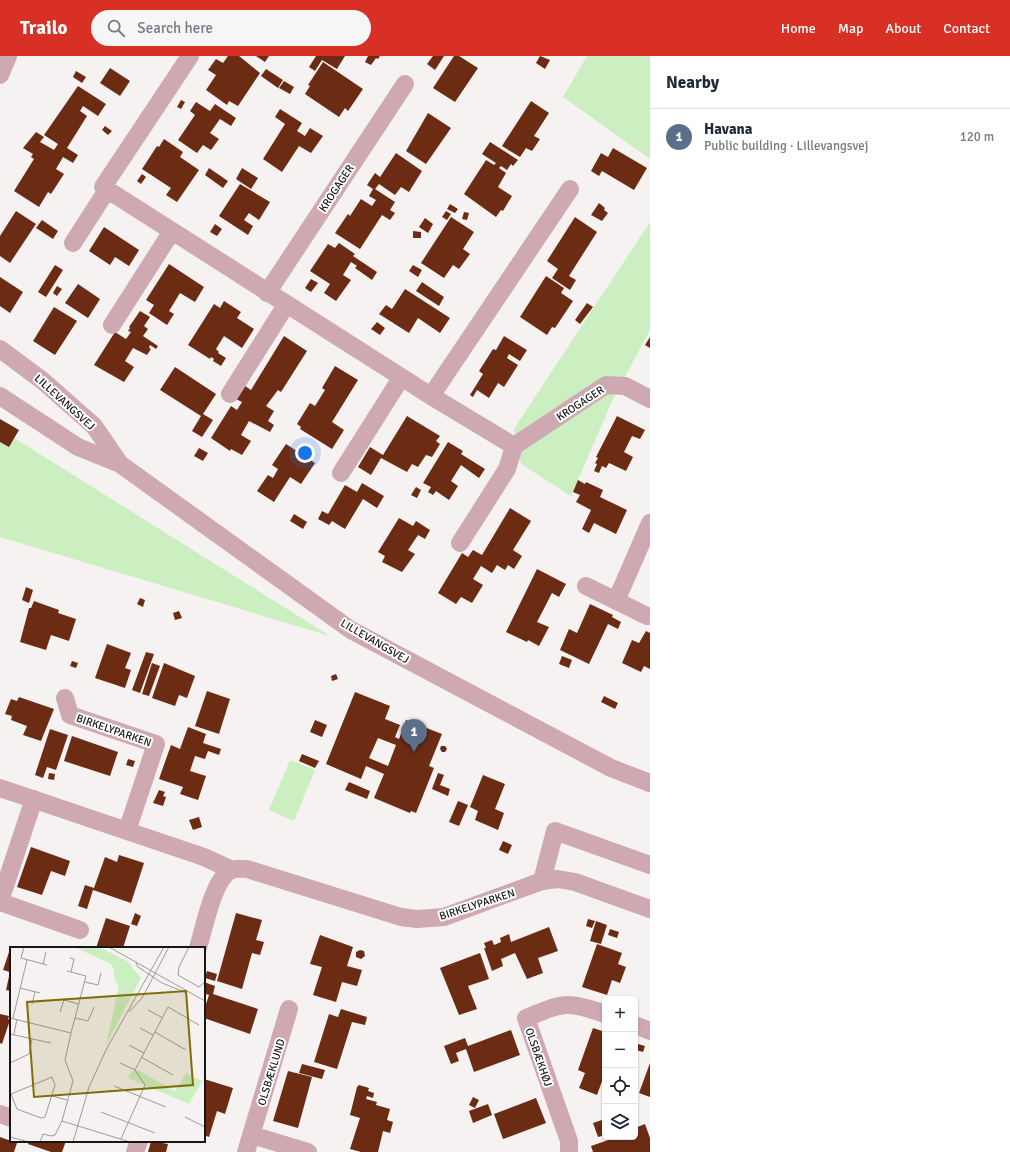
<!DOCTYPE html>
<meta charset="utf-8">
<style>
:root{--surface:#fff;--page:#f6f6f7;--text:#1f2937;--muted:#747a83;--line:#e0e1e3;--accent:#d93025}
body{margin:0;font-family:Signika,sans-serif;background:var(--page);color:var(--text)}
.controls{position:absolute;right:12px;bottom:12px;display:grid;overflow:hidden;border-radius:6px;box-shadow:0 1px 3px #0004}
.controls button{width:36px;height:36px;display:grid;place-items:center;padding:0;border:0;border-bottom:1px solid var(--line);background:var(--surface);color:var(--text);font:20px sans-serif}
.you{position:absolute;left:305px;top:397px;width:14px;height:14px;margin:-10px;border:3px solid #fff;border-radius:50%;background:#1a73e8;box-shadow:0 0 0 6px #1a73e833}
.badge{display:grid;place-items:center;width:26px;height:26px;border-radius:50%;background:var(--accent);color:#fff;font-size:13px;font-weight:700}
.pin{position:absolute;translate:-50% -33px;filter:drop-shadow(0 1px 2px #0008)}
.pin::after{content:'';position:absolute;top:21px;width:14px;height:12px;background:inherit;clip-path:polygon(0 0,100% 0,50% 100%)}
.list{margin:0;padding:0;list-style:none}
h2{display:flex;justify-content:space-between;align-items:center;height:52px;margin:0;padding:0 16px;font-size:17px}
h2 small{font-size:13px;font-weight:400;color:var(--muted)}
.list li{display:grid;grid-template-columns:26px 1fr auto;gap:12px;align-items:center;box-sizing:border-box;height:56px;padding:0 16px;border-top:1px solid var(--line)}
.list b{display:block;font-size:15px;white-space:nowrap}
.list p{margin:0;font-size:13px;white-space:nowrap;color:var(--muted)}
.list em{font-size:13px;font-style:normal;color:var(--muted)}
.icon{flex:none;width:22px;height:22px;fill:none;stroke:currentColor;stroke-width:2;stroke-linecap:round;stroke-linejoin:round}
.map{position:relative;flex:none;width:650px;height:1096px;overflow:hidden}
header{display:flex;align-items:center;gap:24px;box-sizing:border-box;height:56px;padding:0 20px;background:var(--accent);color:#fff}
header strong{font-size:19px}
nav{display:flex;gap:22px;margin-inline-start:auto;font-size:14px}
.search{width:280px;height:36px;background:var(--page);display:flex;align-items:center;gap:10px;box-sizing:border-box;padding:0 14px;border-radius:22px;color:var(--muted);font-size:15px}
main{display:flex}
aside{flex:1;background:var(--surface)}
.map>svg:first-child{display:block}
.green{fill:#ccefc2}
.building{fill:#6c2c14;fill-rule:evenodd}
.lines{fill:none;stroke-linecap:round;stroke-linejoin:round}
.minor{stroke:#cea9b2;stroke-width:18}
.labels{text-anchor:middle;stroke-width:4;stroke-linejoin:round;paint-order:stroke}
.street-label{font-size:11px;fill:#171515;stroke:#fff}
.inset-road{fill:none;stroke:#9d9a99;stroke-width:1}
.view{fill:#816d08;fill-opacity:0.15;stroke:#816d08;stroke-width:2}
.inset-edge{fill:none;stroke:#171515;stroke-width:2}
</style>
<header>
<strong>Trailo</strong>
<div class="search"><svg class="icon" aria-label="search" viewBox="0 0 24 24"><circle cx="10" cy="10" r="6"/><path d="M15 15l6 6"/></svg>Search here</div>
<nav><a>Home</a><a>Map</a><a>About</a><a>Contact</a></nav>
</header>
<main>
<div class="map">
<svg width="650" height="1096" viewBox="0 0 650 1096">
<rect width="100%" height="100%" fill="#f6f2f1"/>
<!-- green -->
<path class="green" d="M587,0H650V103L563,41Z
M650,166V274L613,343L571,440L521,408L514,373Z
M0,373L330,580L0,481Z
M290,704L315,714L294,765L269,754Z"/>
<!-- building -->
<path class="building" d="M228,0H239L260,17L238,50L229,45L227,49L206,34L216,19L208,14L216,3L223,7Z
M256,0H269L265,6Z
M316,0H345L337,13L322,4L315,15L309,11Z
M368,0H380L378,3L376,2L371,9L365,6Z
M433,0H444L435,14L427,8Z
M454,0H459L478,12L455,46L433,32Z
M540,0L550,4L545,13L536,7Z
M323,6L363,33L348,55L345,52L339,61L305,38L310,30L308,29Z
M110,12L130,25L120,40L100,27Z
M266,13L283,24L278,32L261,20Z
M76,15L86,21L82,27L73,21Z
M284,25L294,31L290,38L279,32Z
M78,30L106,48L98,60L83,50L80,55L87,60L67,92L78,99L73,107L63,101L56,113L64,118L51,138L48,136L39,151L14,135L34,103L31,101L33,98L23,92L36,76L44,81L40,86L54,94L58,88L44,79Z
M181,44L185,46L181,53L177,51Z
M531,45L549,57L534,80L540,83L532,95L526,92L520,101L502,90Z
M196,46L210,55L215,48L236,62L231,70L220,63L210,77L219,83L211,94L203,89L197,97L178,84L195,59L190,55Z
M280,53L302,67L297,75L305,80L310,72L323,80L311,97L299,90L282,116L263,103L285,68L275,61Z
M428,57L451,72L426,108L406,95Z
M105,70L112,75L108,79L102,74Z
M164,83L183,96L180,101L199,114L177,146L166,139L171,132L142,113L157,90L159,91Z
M490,86L518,104L513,110L511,108L507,114L501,110L499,112L506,117L498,131L512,140L503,155L501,154L496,161L464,138L486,104L494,109L496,107L482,98Z
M613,92L647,112L634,134L602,115L599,120L591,115L601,97L608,101Z
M396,97L422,115L409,136L401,131L395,139L379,128L375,133L395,146L390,154L395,157L390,164L382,159L360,193L335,177L348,158L350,160L361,143L372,150L376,144L369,140L373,133L367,129L375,117L380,121Z
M209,112L228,125L223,132L205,119Z
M242,112L258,122L251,133L236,123Z
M142,118L146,121L141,128L137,125Z
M240,128L270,146L259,164L249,157L244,164L253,170L248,179L219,160Z
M599,147L605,152L604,154L608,157L602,165L591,159Z
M450,148L458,153L455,157L447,153Z
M16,155L36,168L10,207L0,200V180Z
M446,155L451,158L447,164L442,161Z
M464,156L469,157L467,164L462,163Z
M451,161L474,176L463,193L470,198L459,213L453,209L444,222L421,207Z
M575,161L597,176L569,220L576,224L570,234L552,222L558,213L547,205Z
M425,162L433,168L428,177L419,171Z
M42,164L58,175L53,183L36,172Z
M215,168L222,173L217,180L210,176Z
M104,171L139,194L129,210L115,201L110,209L89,195Z
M413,175L421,176V182H413Z
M339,187L355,198L353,200L377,216L372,224L355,212L357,210L351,206L343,219L351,224L336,245L324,237L330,228L310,215L328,188L335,192Z
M169,208L204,231L195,246L180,237L169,255L174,258L167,269L149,257L154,249L146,244Z
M55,209L63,214L46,241L38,236Z
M413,209L422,214L418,221L409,215Z
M546,220L564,232L561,237L573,245L555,272L552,271L547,279L520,261Z
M0,221L23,236L10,257L0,250Z
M311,223L318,227L311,236L305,232Z
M422,226L444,241L439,250L416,235Z
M78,228L100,243L88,262L65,247Z
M57,230L62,233L57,240L53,237Z
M405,233L450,262L440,277L418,262L409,277L379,258L386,249L392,253Z
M224,245L241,256L237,262L254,273L242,292L224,280L216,293L219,296L218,297L226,302L221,310L213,305L214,303L211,301L210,303L188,289L214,248L220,252Z
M587,247L593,251L580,268L575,264Z
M54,251L77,265L55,299L33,285Z
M140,255L150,261L144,270L148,273L143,280L158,290L156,293L150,289L149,292L151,293L147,299L133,292L125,305L134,311L124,326L94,309L115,276L126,283L131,276L128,275L130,272L129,271Z
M377,266L385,272L380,279L371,273Z
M284,280L307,295L281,336L278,334L266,350L274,355L268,365L274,369L270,376L249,365L241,379L251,385L242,399L231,393L230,395L211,382L231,350L237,354L242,346L236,343L245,330L251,334Z
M504,280L527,294L520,305L509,298L507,302L518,309L504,331L498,327L489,342L477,334L473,341L470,339L483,318L479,315L493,293L496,294Z
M650,281V292L645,289Z
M335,310L358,324L332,366L344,374L332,393L300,373L301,371L297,368L310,347L315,350L325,334L322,332Z
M175,311L216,338L203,358L213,364L202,381L192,375L201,360L160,334Z
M407,360L440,380L436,385L440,388L432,401L426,399L418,411L412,408L407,416L381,402L371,419L358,411L370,391L383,399Z
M617,360L645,374L640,383L632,380L624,396L633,401L626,415L609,407L606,412L602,410L599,417L594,415L597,408L595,407L598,402L596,401Z
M0,363L19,374L9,391L0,386Z
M448,386L463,395L461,398L485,413L479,422L461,409L451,425L458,430L449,444L436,435L433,439L428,436L431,431L423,427Z
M286,388L315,407L301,428L290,421L274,446L257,435L268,419L273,422L278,413L272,409Z
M199,392L208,397L203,405L194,400Z
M578,424L585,428L586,426L603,434L600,441L627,454L616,478L594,467L589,477L582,473L591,454L576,446L580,439L573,436Z
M362,427L384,440L377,452L363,443L345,473L332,465L329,469L318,463L322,455L328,458L345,429L357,436Z
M416,431L421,434L417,442L411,439Z
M510,452L531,465L513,494L522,500L514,513L508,509L505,514L497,509L492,517L481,510L473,523L483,529L472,547L461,541L456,548L438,537L462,497L468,501L473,494L482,499Z
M294,458L307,466L303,473L290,465Z
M399,462L413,470L416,465L430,474L425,483L418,479L408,494L415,498L402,516L382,506L385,500L378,496Z
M537,513L566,528L559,541L552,537L537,566L549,571L539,590L528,584L527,586L506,576Z
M26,531L33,534L29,547L22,544Z
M140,542L145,544L143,551L137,548Z
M34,545L59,554L58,557L76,563L69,585L51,579L46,594L20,586L29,552H31Z
M590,548L613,559L612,561L621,566L618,573L608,568L589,608L560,594L569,573L577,577Z
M179,555L182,562L175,564L173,557Z
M646,575L650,577V613L644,610L641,616L622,607L632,584L639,587Z
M107,588L131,597L125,612L131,614L125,632L95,622Z
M146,596L154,598L140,637L132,634Z
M562,600L572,604L569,612L559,608Z
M72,605L78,607L76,612L70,610Z
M152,607L160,610L149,640L142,638Z
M164,607L195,620L187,642L179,639L175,650L152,642Z
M336,618L338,623L332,625L331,620Z
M207,635L230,643L219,678L195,670Z
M355,636L390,650L385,663L400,669L395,681L399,683L406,664L442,678L429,710L434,712L416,757L411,755L410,757L374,742L384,718L366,710L361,723L326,708ZM378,682L396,689L388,710L369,702Z
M604,640L618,647L615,653L601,646Z
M19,641L54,653L41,685L23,679L27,670L11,664L12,660L5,658L11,643L17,645Z
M315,664L327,669L322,681L310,676Z
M188,671L206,678L203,687L221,693L219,699L208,695L205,703L195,700L190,715L206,720L198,744L180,738L183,731L159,723L171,689L180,693Z
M50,673L68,679L56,714L47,711L43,722L35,719Z
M72,680L118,696L110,720L64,705Z
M441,690H445L447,693L445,696H442L440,693Z
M302,698L319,705L315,712L299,705Z
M128,703L135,705L133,711L126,709Z
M49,717L55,718L54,724L48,723Z
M438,717L444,719L440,729L450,733L448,740L432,733Z
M483,719L505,728L495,753L504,757L498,774L475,764L478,755L470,751Z
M349,726L370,735L367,743L345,734Z
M159,734L165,736L163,740L166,741L163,750L153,747Z
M458,745L468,749L459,770L449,766Z
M199,761L202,771L193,774L189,764Z
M503,785L512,789L508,798L499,794Z
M31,791L70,805L65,820L51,815L42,839L17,831Z
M119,799L144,807L131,847L93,834L87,853L78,850L85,829L94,832L105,801L117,806Z
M135,857L141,860L137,870L131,868Z
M236,857L262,864L256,884L264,886L260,899L252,897L242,933L217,925Z
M106,862L130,870L123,892H96Z
M588,863L595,865L592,872L586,870Z
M596,865L607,869L601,888L590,885Z
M549,871L558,895L538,902L543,917L527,923L515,897L501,903L503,910L492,915L484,892H486L484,887L492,884L494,889L501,886L500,882L509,878L511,886Z
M610,873L619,876L617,882L608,879Z
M320,879L353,891L347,910L362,914L357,930L342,926L336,946L313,939L322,911L310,908Z
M597,888L622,897L618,908L626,911L620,927L612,924L607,939L582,931Z
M360,894L364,895L365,900L361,903L356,901V896Z
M9,896H11V935L6,934L10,916L3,914Z
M480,897L489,923L468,930L477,953L459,959L440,912Z
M207,915L217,918L215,925L205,922Z
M204,926L215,930L213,938L258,953L250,978L204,962V954L209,939L206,938L204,943Z
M341,953L367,961L365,969L352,966L337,1013L314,1006L329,958L338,961Z
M0,958L9,960L8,963L10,964L2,988L0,987Z
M593,972L605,976V1017L597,1039L579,1032L585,1017L578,1014Z
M511,974L520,999L474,1016L466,993L456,997L459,1005L451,1008L444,990L465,982L468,990Z
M638,988L645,990L643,996L636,994Z
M650,1007V1041L639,1037Z
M302,1008L325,1014L322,1023L299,1017Z
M288,1015L312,1021L298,1072L273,1065Z
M204,1023L233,1032L225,1058L217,1055L209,1081L204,1079Z
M359,1029L369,1032L368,1035L374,1037L373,1042L367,1040L366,1043L377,1046L376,1049L390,1053L387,1064L393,1066L390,1077L383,1075L378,1096H361L350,1093L360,1062L350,1059L357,1031Z
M473,1041L479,1044L475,1052L469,1049Z
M536,1042L546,1067L503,1083L494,1058Z
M488,1048L492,1059L473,1067L469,1055Z
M605,1063V1079L598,1081L593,1067Z
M645,1068L650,1082V1096H593L591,1090L617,1081H635V1072Z
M0,1081L17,1087L14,1096H0Z
M29,1085H66L62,1096H51L28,1088Z
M151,1085L168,1088L166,1096H148Z"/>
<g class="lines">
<!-- minor -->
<path class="minor" d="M190,0L103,131L431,340L514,390L606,329L625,330L650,343
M0,19L8,0
M73,187L107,134
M267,237L405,28
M112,269L172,175
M0,293L43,325L94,370L120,408
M230,338L286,249
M0,340L78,391L120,408L351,574L611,712L650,727
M431,340L570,133
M341,417L401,322
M460,487L507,413L514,390
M586,530L647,560
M616,545L650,467
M65,642L70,659L156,688L127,775
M0,732L204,801L232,814
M542,825L555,775L650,809
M0,845L34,743
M0,846L80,874
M198,892C204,873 213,823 231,814C235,812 242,813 247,813L401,861L417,863L444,861L542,825L558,823L575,826L650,853
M635,969L650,975
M0,1058L11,1062
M252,1079L308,1096
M135,1096L139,1085
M246,1096L289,953
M569,1096V1085L526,962C563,947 566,944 605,958"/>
</g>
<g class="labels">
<!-- street labels -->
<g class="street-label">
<text transform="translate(336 132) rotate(-57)" y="4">KROGAGER</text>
<text transform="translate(65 346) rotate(42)" y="4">LILLEVANGSVEJ</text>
<text transform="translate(580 347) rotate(-33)" y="4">KROGAGER</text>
<text transform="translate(375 585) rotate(30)" y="4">LILLEVANGSVEJ</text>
<text transform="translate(114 674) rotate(19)" y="4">BIRKELYPARKEN</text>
<text transform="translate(477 848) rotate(-18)" y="4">BIRKELYPARKEN</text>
<text transform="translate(539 1001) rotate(71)" y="4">OLSBÆKHØJ</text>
<text transform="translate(271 1016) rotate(-73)" y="4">OLSBÆKLUND</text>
</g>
</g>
<!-- overview -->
<g transform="translate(10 891)">
<rect width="195" height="195" fill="#f6f2f1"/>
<path d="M64,0H89L117,14L131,31L96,98L109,39L105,34L104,23L101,17ZM128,123L165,144L176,126L192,134L179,157L118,131L122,124Z" fill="#ccefc2"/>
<path class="inset-road" d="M14,0L11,11L37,18M99,0L195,54M179,0L169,20L168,28L189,40L195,35M60,11L64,12L61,25M126,16L128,20L152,36L177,46M33,17L36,5M57,24L76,29L61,86M75,35L88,38L91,26M10,41L30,46M50,52L69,57M22,57L25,45M138,63L153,71M50,65L54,53M119,65L132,51L159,0M0,71L61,86L55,113L63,134L52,174L120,195M3,71L17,13M65,71L78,74L84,60M130,81L143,88M145,85L176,103M0,87L41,96M4,87L7,72M119,98L134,106M131,110L163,128M0,116L19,107L22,92M110,116L125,123M42,130L45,138L35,170L31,171L7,162L1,147ZM104,139L156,160M42,149L57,153M91,165L145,186M175,170L195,180M0,190L19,195M111,192L135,138L125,123L158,60L189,78M30,195L33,187L41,189L45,188L52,174M63,195L79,140L97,101L154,0"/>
<path class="view" d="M176,44L183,138L24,150L17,55Z"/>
<rect width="195" height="195" class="inset-edge"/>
</g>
</svg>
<div class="controls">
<button>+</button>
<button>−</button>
<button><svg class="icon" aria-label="locate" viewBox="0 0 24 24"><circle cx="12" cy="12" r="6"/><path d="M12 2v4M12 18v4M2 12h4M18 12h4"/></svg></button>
<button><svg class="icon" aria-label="layers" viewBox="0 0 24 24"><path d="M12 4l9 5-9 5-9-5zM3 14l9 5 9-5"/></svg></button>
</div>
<div class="you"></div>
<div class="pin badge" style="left:414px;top:696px;background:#5c6f8a">1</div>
</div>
<aside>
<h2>Nearby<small></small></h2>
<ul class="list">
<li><span class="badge" style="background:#5c6f8a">1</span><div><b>Havana</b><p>Public building · Lillevangsvej</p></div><em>120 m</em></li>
</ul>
</aside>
</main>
